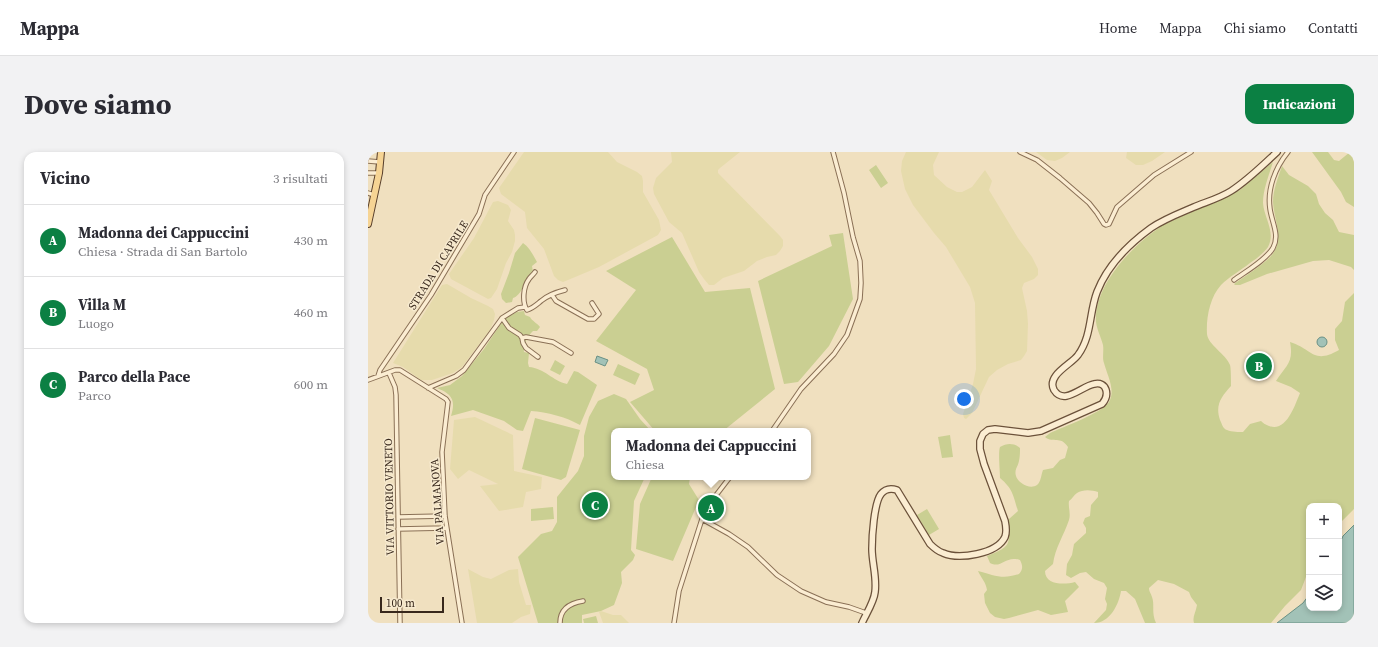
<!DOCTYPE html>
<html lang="it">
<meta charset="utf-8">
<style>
:root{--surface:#fff;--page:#f2f2f3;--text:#2b2b33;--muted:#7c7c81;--line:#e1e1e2;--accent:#0b8043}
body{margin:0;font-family:"Source Serif 4",serif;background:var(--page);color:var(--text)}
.controls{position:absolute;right:12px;bottom:12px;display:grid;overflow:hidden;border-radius:8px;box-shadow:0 2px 6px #0003}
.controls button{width:36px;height:36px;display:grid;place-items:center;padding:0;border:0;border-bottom:1px solid var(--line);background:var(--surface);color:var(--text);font:20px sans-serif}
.scale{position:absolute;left:12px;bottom:10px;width:64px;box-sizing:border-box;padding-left:4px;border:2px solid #38281c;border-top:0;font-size:11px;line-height:14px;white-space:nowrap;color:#38281c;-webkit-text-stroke:3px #f7eacf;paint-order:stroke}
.you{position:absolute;left:596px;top:247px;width:14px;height:14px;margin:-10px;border:3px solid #fff;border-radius:50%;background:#1a73e8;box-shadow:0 0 0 6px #1a73e833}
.badge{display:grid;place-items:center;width:26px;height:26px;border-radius:50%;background:var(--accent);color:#fff;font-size:13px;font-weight:700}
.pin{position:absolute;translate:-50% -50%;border:2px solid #fff;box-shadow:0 1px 4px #0006}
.popup{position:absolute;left:243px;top:276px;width:200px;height:52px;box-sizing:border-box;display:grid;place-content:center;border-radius:8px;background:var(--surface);filter:drop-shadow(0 1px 3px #0005);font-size:13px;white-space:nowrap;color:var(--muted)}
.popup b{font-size:15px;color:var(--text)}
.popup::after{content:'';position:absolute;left:50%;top:100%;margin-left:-8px;border:8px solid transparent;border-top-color:var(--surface)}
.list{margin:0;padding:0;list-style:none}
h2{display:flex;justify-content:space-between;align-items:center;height:52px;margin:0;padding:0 16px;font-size:17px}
h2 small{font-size:13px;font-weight:400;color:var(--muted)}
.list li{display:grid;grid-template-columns:26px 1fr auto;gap:12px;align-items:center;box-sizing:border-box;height:72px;padding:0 16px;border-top:1px solid var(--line)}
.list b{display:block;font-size:15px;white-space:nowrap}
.list p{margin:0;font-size:13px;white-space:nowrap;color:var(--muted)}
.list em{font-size:13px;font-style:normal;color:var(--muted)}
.icon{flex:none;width:22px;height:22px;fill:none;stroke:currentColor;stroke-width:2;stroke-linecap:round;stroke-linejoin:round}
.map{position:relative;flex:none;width:986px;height:471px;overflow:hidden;border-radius:12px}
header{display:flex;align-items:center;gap:24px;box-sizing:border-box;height:56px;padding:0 20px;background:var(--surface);border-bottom:1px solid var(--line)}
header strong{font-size:19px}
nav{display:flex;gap:22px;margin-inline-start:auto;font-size:14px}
.intro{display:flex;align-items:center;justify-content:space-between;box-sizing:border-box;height:96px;padding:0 24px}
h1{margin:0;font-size:28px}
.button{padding:10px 18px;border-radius:12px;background:var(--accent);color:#fff;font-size:14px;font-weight:700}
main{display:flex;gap:24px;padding:0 24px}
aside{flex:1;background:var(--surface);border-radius:12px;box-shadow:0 2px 6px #0003}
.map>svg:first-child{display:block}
.farmland{fill:#e6dbac}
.green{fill:#cacf92}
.water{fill:#a2c2b7;stroke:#699085}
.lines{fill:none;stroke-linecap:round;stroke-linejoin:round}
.street-casing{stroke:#8a7056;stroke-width:5.5}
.secondary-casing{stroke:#6b513a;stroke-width:8}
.primary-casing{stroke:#573e2b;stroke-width:8}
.street{stroke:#fbedd2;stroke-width:3.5}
.secondary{stroke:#fbedd2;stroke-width:5.5}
.primary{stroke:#f6d494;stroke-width:6}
.labels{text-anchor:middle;stroke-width:3;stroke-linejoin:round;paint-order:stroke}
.street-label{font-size:11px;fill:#38281c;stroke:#f7eacf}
</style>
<header>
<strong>Mappa</strong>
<nav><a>Home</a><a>Mappa</a><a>Chi siamo</a><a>Contatti</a></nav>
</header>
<div class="intro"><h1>Dove siamo</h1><a class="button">Indicazioni</a></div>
<main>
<aside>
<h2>Vicino<small>3 risultati</small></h2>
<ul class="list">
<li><span class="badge">A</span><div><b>Madonna dei Cappuccini</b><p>Chiesa · Strada di San Bartolo</p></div><em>430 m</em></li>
<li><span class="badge">B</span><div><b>Villa M</b><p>Luogo</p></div><em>460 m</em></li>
<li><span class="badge">C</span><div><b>Parco della Pace</b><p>Parco</p></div><em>600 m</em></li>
</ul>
</aside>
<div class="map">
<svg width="986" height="471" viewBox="0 0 986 471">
<rect width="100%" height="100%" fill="#f0e0bf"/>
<!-- farmland -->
<path class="farmland" d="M156,0H240L249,10L269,20L274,24L275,29V40L291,68L293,78L290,83L231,115L200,128L195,130L190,128L186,124L176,97L159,76L157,60L133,42L131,36Z
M303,0H372L352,16L350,18V21L412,84L415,88V94L412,99L408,103L399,105L389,109L376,119L355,126L346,133H341L336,127L331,120L314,81L301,70L286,42L285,36L288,26L304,10Z
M538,0H571L565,13L566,23L579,35L589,40H594L604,35L617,18L624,29L621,38L650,86L664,105L670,117V123L666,127L656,131L654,136L659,159L660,172L659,199L656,204L653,208L640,212L629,218L621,225L604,261L598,267L596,266L595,262L605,232L608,217L607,151L602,135L578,95L566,81L545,53L537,37L533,19L534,9Z
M668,0H702L694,6L687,9L679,8Z
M759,0H797L784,9L775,13H768L758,6Z
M130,49L140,53L143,58L140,69L146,78L147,83V89L144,100L138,111L129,137L123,146L120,147L83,127L81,122L106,86L125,50Z
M79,132L103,146L120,154L125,157L127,162L126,168L122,178L94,215L85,221L64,228H53L35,215L25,211L74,133Z
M107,265L145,283L146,319L174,325L173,337L158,340L155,355L131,359L112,334L130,332L101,318L90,327L82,317L86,268Z
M100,417L115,425L123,427L141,418L150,417L151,430L158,453H163L162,462L153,465L144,471H109Z
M233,459L245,463H253L261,471H235L231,460Z"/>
<!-- green -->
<path class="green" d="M944,0H960L966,8L971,9L982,0H986V55L978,50L973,40Z
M905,10C901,23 895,37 895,51C896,66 908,80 900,95C896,101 888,107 882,111C873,118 861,125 853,133C842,145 838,166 839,182C840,193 858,202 862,213C863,216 863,229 863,234C853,245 847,253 852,268C854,272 855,277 859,278C864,280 871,280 875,280L882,272L893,269C895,271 898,273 901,274C918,281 927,253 932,241L923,235L908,229C918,213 926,211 922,190C945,197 945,213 971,198L967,188V177L974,169L977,150L986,141V357L971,372V354H941V417L933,438L917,454L903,471H826C824,465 828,460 829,453L823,445L821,440L806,432L790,428L781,436C781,440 783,441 784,445C787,453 783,460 788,471H777L767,447L758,439H753C751,452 742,471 726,471L738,458L739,452L737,447L739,436L736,431L726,427L718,420L712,421L703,426L698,423L699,412L704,403L706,392L718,381V376L715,371L717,366L722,364L723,353L730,345V340C724,338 715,337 709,341C706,343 704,347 701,349C700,355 703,362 701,368C696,383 687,396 685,412L677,419C677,433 696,433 707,430L711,435L697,449L700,460L683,463L670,458L641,466L636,467L627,465L622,461L617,451L616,442L619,438C618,430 613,426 610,419C626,423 634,428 651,422C655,417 655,414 652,408C637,403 634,417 622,411L619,404C646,393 640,393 641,367L650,359C645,343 645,337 632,326C632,319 630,300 632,295C639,291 646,291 652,296C652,300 652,304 651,309C650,315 646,317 648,324C650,331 662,338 669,333C673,330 673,323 675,318L685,316L692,308L697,306L700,295C692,283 686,292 677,285L682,281C695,275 734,261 741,250C748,238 739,223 736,211C734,206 736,199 735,193C733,185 729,178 728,170C726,132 765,93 795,73L872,38Z
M508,13L520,31L513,36L501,18Z
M914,14L921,23L940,34L948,42L951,52L957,61L965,68L971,80L986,83V118L983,115L961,108L945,109L899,122L872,133H867L866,132C876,125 896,112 903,104C917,88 906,68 905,50C905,38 910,26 914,14Z
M475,81L485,147L461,194L430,230L416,232L390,129L464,94L461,83Z
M304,85L337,140L382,136L407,237L355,279H287L262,250L286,238L279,217L228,189L268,138L238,119Z
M155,91C162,96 165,103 169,110L164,114L165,120C158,128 153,144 145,146L144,150L138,151L134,147L133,142L141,121L147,101Z
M156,159L157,163L162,165C164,169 169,171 172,175L169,179H165C160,184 155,192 156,200L161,201L160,211L161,215C176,216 185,229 199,232L206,219L210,220L229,233L212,273C198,265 179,260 163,259L155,279L149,278L136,269L105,258L83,264C88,248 84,242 69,236L82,233L94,224L116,197L136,167L149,160Z
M187,208L197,214L192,223L182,218Z
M250,212L272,222L267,233L245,223Z
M246,242L258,247L272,267L283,279H246V325H277L266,349L263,398L267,403L265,408L253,420L254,431L246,453L233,459L214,463V471H170L150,405L173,382L184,379L189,370V345L210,319L216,304V284L221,265L230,249Z
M167,266L212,278L198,325L193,328L154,317Z
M582,283L585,305L574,306L570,285Z
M284,325H322L321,332L331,348L305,409L268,397L272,352Z
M185,355L186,367L163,369V357Z
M559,357L571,377L561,383L549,363Z
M228,464L230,471H216L215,467Z"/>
<!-- water -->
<path class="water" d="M949 190a5 5 0 1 1 10 0a5 5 0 1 1-10 0Z
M229,204L240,208L237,214L227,210Z
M986,373V471H909L935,451L941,443V456H971V393L975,384Z"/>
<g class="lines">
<!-- street casing -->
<g class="street-casing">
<path id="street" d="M652,0L669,8L692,26L721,51L729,61L736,72L738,73L741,72L749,55L786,23L823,0
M0,9L12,10
M0,21H11
M0,41L6,43
M167,120C165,123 163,124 161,127C155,135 154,150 159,158C165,156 168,153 173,149C180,143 189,140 197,138
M866,128C877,120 898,108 905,96C912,83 904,71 902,57C899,37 907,16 920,0
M184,143L188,149L220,167H226L231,162L224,151
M134,166L141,176L152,183L154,186L155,191L158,196L170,205
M154,186L158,185L185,190L203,201
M21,221L27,235L28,243L32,471
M10,224L12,218L63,143L111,62L117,43L146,0
M0,228L27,218H32L78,247L80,250L74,300L77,364L94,471
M60,236L88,224L96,218L134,166L150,156L157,155
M404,279L433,237L466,202L479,183L492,147L493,131L492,109L485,85L476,41L465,0
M30,365L77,364
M334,367L361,382L380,395L409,423L433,439L458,450L481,455L498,461
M30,377L78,376
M192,471C192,457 202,451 215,449
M306,471L311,439L334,367L342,351L362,325"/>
</g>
<!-- secondary casing -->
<g class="secondary-casing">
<path id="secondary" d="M494,471C498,462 506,450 507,440C509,425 504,411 504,397C504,385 506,351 513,342C517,337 523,336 529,338L562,392C566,396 569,399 575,401C591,408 629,402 637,385C639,380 638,374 637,369L616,312L612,297V289L615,282L620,278L627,277L660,281L673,279L734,252C742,243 739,229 726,232C714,234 696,254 686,238C678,223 704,212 710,203C724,184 721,161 729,140C739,114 761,92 783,76C796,67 812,61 826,55C838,50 852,46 863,39C880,28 894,14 909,0"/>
</g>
<!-- primary casing -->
<g class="primary-casing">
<path id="primary" d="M0,72L11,21L13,0"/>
</g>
<!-- street -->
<use href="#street" class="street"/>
<!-- secondary -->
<use href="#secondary" class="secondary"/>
<!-- primary -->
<use href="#primary" class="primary"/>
</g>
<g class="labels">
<!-- street labels -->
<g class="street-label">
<text transform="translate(70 113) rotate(-58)" y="4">STRADA DI CAPRILE</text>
<text transform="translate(21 345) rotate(-91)" y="4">VIA VITTORIO VENETO</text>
<text transform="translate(69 350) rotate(-94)" y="4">VIA PALMANOVA</text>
</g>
</g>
</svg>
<div class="controls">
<button>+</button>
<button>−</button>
<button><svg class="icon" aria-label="layers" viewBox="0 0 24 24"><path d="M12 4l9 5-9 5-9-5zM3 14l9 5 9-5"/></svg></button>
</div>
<div class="scale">100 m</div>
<div class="you"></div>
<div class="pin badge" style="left:343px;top:356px">A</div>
<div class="popup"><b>Madonna dei Cappuccini</b>Chiesa</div>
<div class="pin badge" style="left:891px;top:214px">B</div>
<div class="pin badge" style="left:227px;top:353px">C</div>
</div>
</main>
